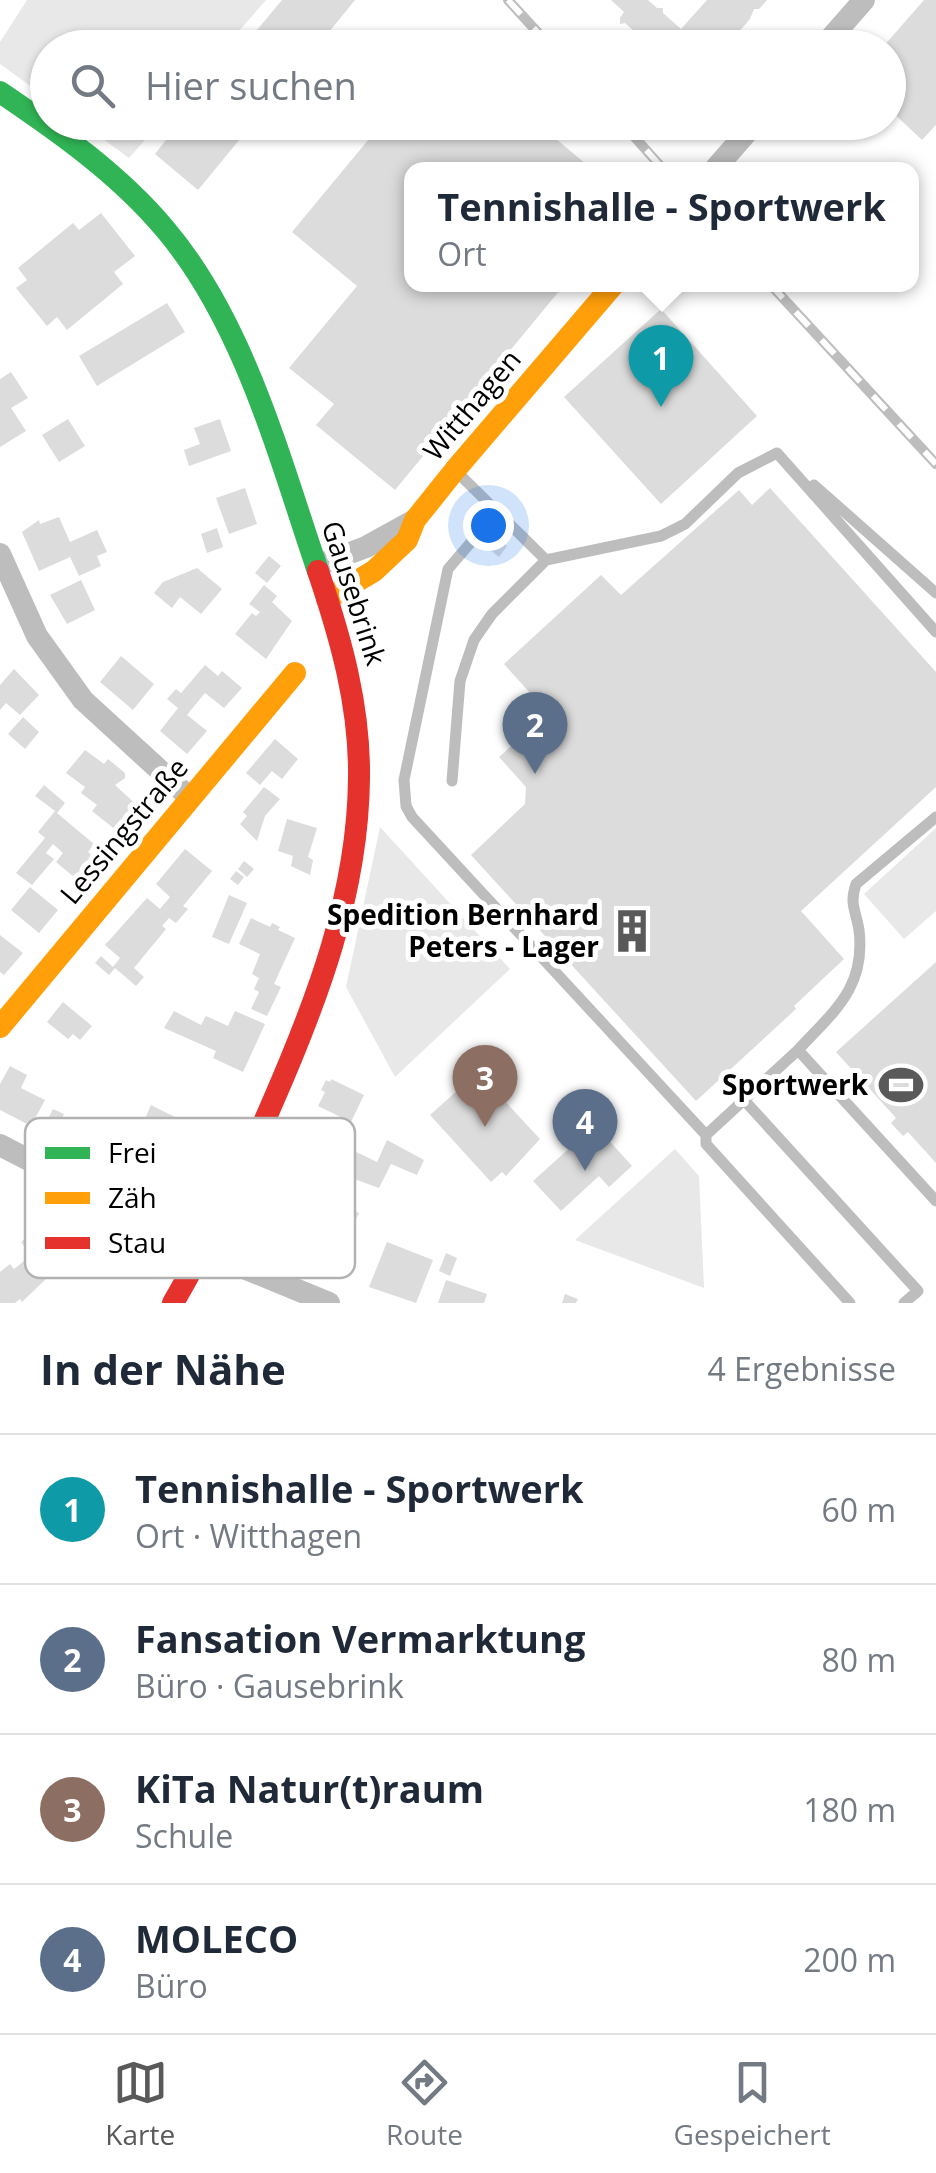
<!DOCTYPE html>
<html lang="de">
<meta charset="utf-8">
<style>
:root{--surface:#fff;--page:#f6f6f7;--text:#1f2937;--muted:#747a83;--line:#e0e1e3;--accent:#595959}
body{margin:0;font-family:"Open Sans",sans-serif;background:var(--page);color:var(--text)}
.you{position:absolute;left:488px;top:525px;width:35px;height:35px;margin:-25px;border:8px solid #fff;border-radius:50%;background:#1a73e8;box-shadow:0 0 0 15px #1a73e833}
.badge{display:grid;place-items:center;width:65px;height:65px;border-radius:50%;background:var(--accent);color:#fff;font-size:32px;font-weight:700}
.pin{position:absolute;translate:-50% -82px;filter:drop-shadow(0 2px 5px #0008)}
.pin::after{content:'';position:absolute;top:52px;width:35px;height:30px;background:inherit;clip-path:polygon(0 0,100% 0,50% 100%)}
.popup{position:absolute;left:404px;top:162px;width:515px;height:130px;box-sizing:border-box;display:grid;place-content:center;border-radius:20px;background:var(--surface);filter:drop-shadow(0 2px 8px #0005);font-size:32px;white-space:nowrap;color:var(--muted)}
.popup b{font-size:38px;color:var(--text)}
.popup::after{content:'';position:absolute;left:50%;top:100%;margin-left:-20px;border:20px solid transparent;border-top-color:var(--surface)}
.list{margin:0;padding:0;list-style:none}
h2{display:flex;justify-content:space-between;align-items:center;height:130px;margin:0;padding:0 40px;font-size:42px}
h2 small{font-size:32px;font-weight:400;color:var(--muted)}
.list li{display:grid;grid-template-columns:65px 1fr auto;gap:30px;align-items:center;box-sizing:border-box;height:150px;padding:0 40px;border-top:2px solid var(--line)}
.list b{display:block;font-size:38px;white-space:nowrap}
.list p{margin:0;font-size:32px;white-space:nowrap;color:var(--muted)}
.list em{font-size:32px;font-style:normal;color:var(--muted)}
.icon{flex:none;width:55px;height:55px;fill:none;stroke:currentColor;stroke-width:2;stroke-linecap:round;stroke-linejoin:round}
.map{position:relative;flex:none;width:936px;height:1303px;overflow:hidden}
.search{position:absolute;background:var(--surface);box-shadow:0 2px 8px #0004;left:30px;right:30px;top:30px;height:110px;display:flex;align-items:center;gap:25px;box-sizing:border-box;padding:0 35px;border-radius:55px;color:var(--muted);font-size:38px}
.sheet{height:730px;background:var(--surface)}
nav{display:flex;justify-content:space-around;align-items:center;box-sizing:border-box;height:140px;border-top:2px solid var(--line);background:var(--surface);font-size:28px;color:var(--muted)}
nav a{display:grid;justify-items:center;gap:5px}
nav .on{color:var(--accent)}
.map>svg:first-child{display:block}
.green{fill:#e8e8e8}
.building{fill:#dcdcdc}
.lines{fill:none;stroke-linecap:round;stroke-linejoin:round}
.lane{stroke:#bdbdbd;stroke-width:11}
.street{stroke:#bdbdbd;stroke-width:22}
.fast{stroke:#30b455;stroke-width:22}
.slow{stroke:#ff9f0a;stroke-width:22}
.jam{stroke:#e5322d;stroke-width:22}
.rail-casing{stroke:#bdbdbd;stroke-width:10}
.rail{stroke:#fff;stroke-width:6;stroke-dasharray:19;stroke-linecap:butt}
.labels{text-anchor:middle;stroke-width:10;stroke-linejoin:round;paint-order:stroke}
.street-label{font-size:28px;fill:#000;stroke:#fff}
.poi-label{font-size:28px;font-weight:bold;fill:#000;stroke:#fff;text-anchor:end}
.key{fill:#fff;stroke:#b2b2b2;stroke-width:2.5}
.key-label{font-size:28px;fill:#000}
</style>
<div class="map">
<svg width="936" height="1303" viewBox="0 0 936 1303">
<rect width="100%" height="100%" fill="#fff"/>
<!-- green -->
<path class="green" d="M27,0H266L225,47L48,48L47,98L0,64V42Z
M81,123H160L129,158Z
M380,827L510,969L395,1077L346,987Z
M936,828V911L904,939L864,894Z
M675,1149L699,1176L704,1288L575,1240Z"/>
<!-- building -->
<path class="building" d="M282,0H355L316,48H242Z
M611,0H648L657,8H663V13L681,29L707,0H767L759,9H754L750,19L725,48H653L641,37L636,38V33L625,23L620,24V18L624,12Z
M924,0H936V125L922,140L889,109V48H882Z
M180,122H254L198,190L155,154Z
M383,122H473L484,131L492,122H536L593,170H411V284H565L395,490L316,425L334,404L289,368L357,286L292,232Z
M101,213L135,256L114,272L123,284L67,330L57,317L47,326L16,288L27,280L18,268L73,223L79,230Z
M167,303L185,332L97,386L79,356Z
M661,309L757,416L661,504L564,397Z
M11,372L28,398L11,408L26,431L0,447V379Z
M68,419L85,446L59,462L42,435Z
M220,419L231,451L189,466L184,450L200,444L194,428Z
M245,488L257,524L229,534L216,498Z
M770,488L936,672V787L801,911L844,959L794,1006L796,1009L696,1101L471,855L525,804L526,787L499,757L548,713L504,664L601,575L621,595L739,490L752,505Z
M59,517L70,542L97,530L107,552L97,556L101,566L79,576L70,557L39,571L22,532L39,520L40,524Z
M217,528L223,547L207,553L201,534Z
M497,538L507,546L499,557L488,548Z
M269,556L281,566L267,583L255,573Z
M197,568L222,589L201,614L180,597L172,608L154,593L163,582Z
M81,580L95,610L67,624L50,595Z
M264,585L277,596L272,602L292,621L266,659L235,634L252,613L256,616L260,612L249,604Z
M121,656L154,684L133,710L100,682Z
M205,665L218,676L222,671L242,688L224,708L205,693L195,705L187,715L207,731L187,754L160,731L178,708L167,699L176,689L181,693Z
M14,669L39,695L20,715L6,703L0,710V685Z
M23,717L39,732L25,749L8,734Z
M275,739L298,759L282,779L272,771L260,785L246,773Z
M85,750L104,764L108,759L125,773V778L115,785L141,809L121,834L92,811L97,805L81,793L85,787L66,773Z
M44,785L65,803L57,813L94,844L88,852L99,861L81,883L56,862L63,853L53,844L46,853L54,859L32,885L16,873L45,838L38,832L55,811L35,796Z
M264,787L280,799L265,816L257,841L240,824L247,816L243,812Z
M287,819L317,828L308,857L313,860L310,875L291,866L293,856L278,851Z
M185,849L212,871L183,906L188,909L176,923L169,918L162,926L166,929L134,968L144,977L136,986L115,968L109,975L95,963L101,956L113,967L120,958L105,945L147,898L160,909L170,897L156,884Z
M244,861L254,869L247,877L238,869Z
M236,871L244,877L238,885L230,879Z
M30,887L58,910L39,933L11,910Z
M229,895L247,903L229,944L212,937Z
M251,918L270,927L272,923L280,927L278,930L295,938L274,984L281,987L267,1016L251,1009L259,992L254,989L259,978L252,974L260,954L239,944Z
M0,935L23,953L4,975L0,972Z
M936,962V1163L908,1132L903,1136L891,1123L896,1118L836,1052Z
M63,1002L92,1026L80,1040L73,1034L68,1039L47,1022Z
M174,1011L201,1025L206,1016L228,1026L235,1011L265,1024L243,1072L213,1058L216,1051L164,1028Z
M10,1066L27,1075L21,1088L45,1100L31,1126L0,1110V1084Z
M478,1072L540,1139L506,1176L502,1172L491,1182L430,1115Z
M331,1079L364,1095L351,1122L318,1106L325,1092L321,1090L326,1080L330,1082Z
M151,1105L175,1117L166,1137L142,1126Z
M53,1109L64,1114L54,1134L43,1129Z
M595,1125L632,1166L609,1187L599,1176L561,1211L533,1181Z
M184,1139L209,1150L196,1179L173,1169L169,1178L138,1165L148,1143L177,1156Z
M387,1140L424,1160L417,1175L391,1164L379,1188L335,1172L346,1147L377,1162Z
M287,1177L359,1213L330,1272L258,1239L270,1214L264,1212L269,1203L274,1205Z
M40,1227L52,1241L33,1257L21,1242Z
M387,1242L433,1260L416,1303L369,1287Z
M446,1253L457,1258L450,1276L439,1271Z
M29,1257L46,1279L22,1302L20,1299L15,1303H0V1272L10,1264L14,1269Z
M446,1280L487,1294L484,1303H438Z
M565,1294L578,1299L576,1303H562Z"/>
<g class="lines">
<!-- lane -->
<path class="lane" d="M777,453L936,632
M455,470L546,560
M814,485L936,593
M497,512L448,569L404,780L406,806L412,817L706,1135L798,1050L936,1201
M452,781L460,681L474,640L492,614L546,560L661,536L685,524L738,473L777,453
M798,1050C834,1011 866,988 859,930C856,910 849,905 856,884L936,817
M744,1100L918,1291L904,1303
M706,1135V1144L850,1303"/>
<!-- street -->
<path class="street" d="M822,48L864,0
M714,170L756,122
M0,554L37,636L83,700L190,798
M316,566L366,547L415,520
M0,1145L217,1257L329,1303"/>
<!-- fast -->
<path class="fast" d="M0,92C59,132 119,174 165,229C244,322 279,457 318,571"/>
<!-- slow -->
<path class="slow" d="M327,599L374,571L407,540L415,520L455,470L614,284
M0,1027L295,673"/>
<!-- jam -->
<path class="jam" d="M173,1303C210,1239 242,1173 271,1106C317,1001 358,894 359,778C360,706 341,639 318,571"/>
<!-- rail casing -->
<g class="rail-casing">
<path id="rail" d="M508,0L552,48
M621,122L664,170
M770,284L936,464"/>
</g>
<!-- rail -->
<use href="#rail" class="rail"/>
</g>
<!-- icons -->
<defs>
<g id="building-bare" transform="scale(3.45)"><path d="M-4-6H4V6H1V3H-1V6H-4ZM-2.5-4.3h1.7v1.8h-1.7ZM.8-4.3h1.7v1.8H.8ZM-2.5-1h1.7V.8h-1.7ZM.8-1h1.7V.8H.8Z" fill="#595959" stroke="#fff" stroke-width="2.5" paint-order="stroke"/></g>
<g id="stadium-bare" transform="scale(3.45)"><path d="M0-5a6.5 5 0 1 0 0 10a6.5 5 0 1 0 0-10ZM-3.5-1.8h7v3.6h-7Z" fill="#595959" stroke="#fff" stroke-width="2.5" paint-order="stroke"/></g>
</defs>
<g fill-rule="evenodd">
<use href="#building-bare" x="632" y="931"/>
<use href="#stadium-bare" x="901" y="1085"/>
</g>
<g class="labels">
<!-- street labels -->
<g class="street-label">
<text transform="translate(472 405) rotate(-50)" y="10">Witthagen</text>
<text transform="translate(354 593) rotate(72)" y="10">Gausebrink</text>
<text transform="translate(124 831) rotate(-50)" y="10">Lessingstraße</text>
</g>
<!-- poi labels -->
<g class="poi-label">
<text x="599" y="925">Spedition Bernhard<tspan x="599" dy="32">Peters - Lager</tspan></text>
<text x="868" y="1095">Sportwerk</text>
</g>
</g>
<!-- legend -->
<rect x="25" y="1118" width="330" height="160" rx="15" class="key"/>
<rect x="45" y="1147" width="45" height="12" fill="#30b455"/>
<rect x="45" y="1192" width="45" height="12" fill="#ff9f0a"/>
<rect x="45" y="1237" width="45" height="12" fill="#e5322d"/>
<g class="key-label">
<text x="108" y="1163">Frei</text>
<text x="108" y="1208">Zäh</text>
<text x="108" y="1253">Stau</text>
</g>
</svg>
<div class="you"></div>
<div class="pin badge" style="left:661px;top:407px;background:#0f9aa8">1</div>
<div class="popup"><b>Tennishalle - Sportwerk</b>Ort</div>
<div class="pin badge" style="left:535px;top:774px;background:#5c6f8a">2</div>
<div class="pin badge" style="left:485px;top:1127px;background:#8d6e63">3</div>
<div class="pin badge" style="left:585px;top:1171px;background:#5c6f8a">4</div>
<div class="search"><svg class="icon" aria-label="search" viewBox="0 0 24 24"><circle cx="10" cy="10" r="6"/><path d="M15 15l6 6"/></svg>Hier suchen</div>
</div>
<section class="sheet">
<h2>In der Nähe<small>4 Ergebnisse</small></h2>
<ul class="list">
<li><span class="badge" style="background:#0f9aa8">1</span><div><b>Tennishalle - Sportwerk</b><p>Ort · Witthagen</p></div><em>60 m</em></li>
<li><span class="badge" style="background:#5c6f8a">2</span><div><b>Fansation Vermarktung</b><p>Büro · Gausebrink</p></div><em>80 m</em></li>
<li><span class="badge" style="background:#8d6e63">3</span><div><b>KiTa Natur(t)raum</b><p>Schule</p></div><em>180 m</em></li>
<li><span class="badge" style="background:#5c6f8a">4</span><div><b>MOLECO</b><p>Büro</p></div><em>200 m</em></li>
</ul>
</section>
<nav>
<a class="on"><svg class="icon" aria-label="map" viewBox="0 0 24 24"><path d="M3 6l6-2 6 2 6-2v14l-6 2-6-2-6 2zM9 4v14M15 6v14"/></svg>Karte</a>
<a><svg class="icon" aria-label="directions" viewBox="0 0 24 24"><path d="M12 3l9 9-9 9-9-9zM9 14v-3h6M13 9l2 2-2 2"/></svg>Route</a>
<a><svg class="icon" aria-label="saved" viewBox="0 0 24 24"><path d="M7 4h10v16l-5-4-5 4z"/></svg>Gespeichert</a>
</nav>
